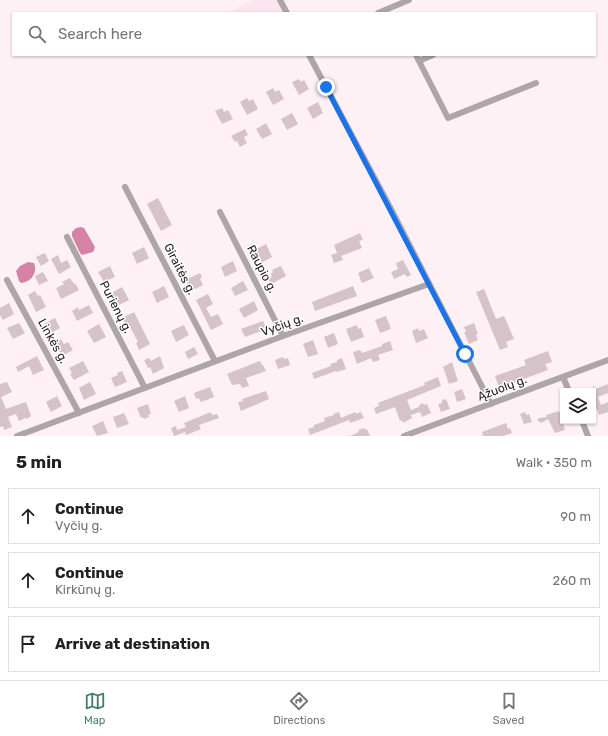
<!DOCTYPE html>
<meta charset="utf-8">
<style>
:root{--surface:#fff;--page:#f6f6f6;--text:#202124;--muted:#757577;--line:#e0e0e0;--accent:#3f7f6c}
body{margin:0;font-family:Rubik,sans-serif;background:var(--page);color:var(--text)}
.controls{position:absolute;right:12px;bottom:12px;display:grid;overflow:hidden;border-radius:0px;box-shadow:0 1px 3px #0004}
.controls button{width:36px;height:36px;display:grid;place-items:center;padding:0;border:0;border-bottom:1px solid var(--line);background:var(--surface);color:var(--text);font:20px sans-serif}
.stop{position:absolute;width:12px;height:12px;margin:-9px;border:3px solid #1a73e8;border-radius:50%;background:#fff}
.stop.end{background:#1a73e8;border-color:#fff;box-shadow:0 1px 4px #0008}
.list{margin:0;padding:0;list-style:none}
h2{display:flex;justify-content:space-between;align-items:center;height:52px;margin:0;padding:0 16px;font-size:17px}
h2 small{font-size:13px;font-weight:400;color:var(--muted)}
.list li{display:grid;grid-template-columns:26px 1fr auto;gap:12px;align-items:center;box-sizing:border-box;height:56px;margin:0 8px 8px;padding:0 8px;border:1px solid var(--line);border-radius:0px}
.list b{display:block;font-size:15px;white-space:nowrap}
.list p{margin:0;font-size:13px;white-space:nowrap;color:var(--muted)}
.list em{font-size:13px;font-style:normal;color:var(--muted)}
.icon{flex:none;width:22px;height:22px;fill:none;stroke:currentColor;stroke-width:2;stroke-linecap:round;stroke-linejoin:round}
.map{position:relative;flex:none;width:608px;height:436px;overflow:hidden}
.search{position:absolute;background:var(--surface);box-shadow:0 1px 3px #0004;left:12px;right:12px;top:12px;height:44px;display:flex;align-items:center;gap:10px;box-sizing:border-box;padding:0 14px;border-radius:0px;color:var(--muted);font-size:15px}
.sheet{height:244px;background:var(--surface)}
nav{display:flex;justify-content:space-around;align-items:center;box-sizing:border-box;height:56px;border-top:1px solid var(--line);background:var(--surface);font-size:11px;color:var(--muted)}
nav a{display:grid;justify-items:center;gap:2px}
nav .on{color:var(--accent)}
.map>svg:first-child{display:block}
.built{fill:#fce5ee}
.water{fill:#d681a6}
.building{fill:#d6c2c9}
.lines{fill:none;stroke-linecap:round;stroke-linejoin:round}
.minor{stroke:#aea5a9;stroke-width:6}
.route{stroke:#1a73e8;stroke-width:5}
.labels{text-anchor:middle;stroke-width:3;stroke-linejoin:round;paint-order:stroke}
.street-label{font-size:12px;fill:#272022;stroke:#fff}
</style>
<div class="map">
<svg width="608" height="436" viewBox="0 0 608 436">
<rect width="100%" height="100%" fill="#fef1f6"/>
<!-- built -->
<path class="built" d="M253,0H280L287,13H228Z"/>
<!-- water -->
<path class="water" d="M81,227L84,228L95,247L93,252L82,255L80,253L72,236V232L76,228Z
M28,262L34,263C38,273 31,282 21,283L19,281L16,271L20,266Z"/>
<!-- building -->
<path class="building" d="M299,79L301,82L304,80L309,89L299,95L292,82Z
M273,88L275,92L279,90L284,99L273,105L266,92Z
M247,98L249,101L253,99L258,109L247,115L240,102Z
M318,102L323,113L313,119L307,108Z
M222,108L224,112L228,110L233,119L222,124L215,111Z
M292,113L298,124L287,130L281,119Z
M266,123L272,134L262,139L256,129Z
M245,129L248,135L244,137L247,143L240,147L237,141L235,142L231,136Z
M158,198L172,225L161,231L147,204Z
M360,233L363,240L359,241L362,248L341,256L343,260L334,263L331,255L337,253L334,245Z
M266,244L272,257L259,264L256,259L259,257L255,250Z
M144,247L149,258L137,264L132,253Z
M45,253L49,261L41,266L36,257Z
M58,255L61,263L67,260L71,267L59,274L51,259Z
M403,260L411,275L407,277L405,274L394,279L391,272L398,269L396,263Z
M233,261L237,271L225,277L221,267Z
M110,266L115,277L104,282L98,272Z
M281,266L286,276L271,284L268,279L272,277L271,274L273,272L272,270Z
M369,268L374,278L362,283L358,273Z
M43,272L48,281L39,285L35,276Z
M200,273L202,277L200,279L203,285L191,291L185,280Z
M70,278L74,284L75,283L79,290L61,299L56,288L64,284L62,282Z
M243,281L248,290L235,296L231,288Z
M164,286L169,297L157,303L152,292Z
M353,286L357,296L315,311L312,302Z
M122,287L129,300L117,306L110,294Z
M484,289L496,319L504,316L514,339L506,342L508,347L500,350L476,292Z
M35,291L38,296L40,295L46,307L36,312L28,295Z
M208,294L213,304L206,308L211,317L218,314L223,324L211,330L196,300Z
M254,301L258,310L244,318L239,309Z
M9,303L14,314L3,320L0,315V308Z
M89,305L93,313L77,321L72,311L78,307L79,310Z
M134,312L150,344L139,350L136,343L138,342L130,327L128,329L122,318Z
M386,316L391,329L380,333L375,320Z
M55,318L60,328L49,334L44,324Z
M263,321L267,329L245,337L241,329Z
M19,323L25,333L13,339L7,328Z
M474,323L478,334L476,335L478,340L469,344L464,332H466L464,327Z
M99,324L106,337L94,343L87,331Z
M184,325L189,335L176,342L171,331Z
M357,325L358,329L361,328L364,337L351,342L346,329Z
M418,328L419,331L424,329L428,338L416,343L412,331Z
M334,333L338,344L328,348L324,337Z
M61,339L64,344L68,342L73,350L64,355L63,352L60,353L55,342Z
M313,340L318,354L308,357L303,344Z
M390,341L393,350L378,355L380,360L373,362L371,358L357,364L353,352L360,350L362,353L382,346V344Z
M194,347L198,354L188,359L185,352Z
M548,351L552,362L545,364L548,370L499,388L495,376L526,365L524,360Z
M37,356L44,370L33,375L29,366L18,372L16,367Z
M160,356L164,368L153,374L150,367L148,368L144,360L149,358L151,361Z
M283,357L284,359L288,358L290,365L278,369L275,360Z
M342,358L346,369L337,372L336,371L314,379L312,373L331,366L330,364L337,362V360Z
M83,361L89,372L74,380L70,374L72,373L69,368Z
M260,361L262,365H263L266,371L246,378L249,386L242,388L240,384L232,385L227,374Z
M452,362L458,381L449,384L443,367Z
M122,371L127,382L115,387L111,378L118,375L117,373Z
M438,377L441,386L407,400L411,410L419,407V405L423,403L424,405L427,404L431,413L422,417L420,412L411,415L412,418L403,423L402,420L400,421L395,407L376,414L374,408L379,406L378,403L425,385L424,383Z
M7,382L12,392L1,397L6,409L26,402L31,416L27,419L25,418L19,421L16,414L8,417L12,427L4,430L3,426L0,427V384Z
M90,382L96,394L84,400L79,388Z
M608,384V393L598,397L601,405L608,402V412L599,415L594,402H593V385L595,389Z
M210,387L214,397L201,402L199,398L196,399L194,393Z
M462,389L466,399L457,402L454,392Z
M266,391L269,399L241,411L238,402L243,401L242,399Z
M57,396L62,406L51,412L46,402Z
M185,396L189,408L179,412L174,401Z
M446,399L450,409L441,412L438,404L442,403V400Z
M148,404L151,414L148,415L149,417L144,419L143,417L141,418L137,408Z
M559,411L565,430L555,433L548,419L541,423L537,420L539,418L547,417L546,415Z
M211,412L212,415L217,414L219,418L199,425L201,429L186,435L185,432L174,436L171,428L176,426L177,430L186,427L184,423Z
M339,412L341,418L355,412L356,414L361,412L364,418L350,423L349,420L310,435L308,429L314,427V425L325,421L324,418L334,415L333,414Z
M525,412L526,415L529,414L532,422L524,424L520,414Z
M124,413L129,424L117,428L113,417Z
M103,421L108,433L97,436L92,426Z
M506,423L508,429L510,428L512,433L503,436H483L482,432Z
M364,428L365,430L367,429L370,436H350L359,432L358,430Z"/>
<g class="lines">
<!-- minor -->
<path class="minor" d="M280,0L287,13
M378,13L409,0
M309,55L391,209L491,404
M416,55L419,61L433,55
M419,61L448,118L536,83
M125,187L215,361
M220,212L283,336
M67,237L145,388
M7,280L79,413
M563,377L569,391
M582,421L588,436
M17,436L283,336L429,284
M404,436L608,360"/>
</g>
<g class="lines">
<!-- route -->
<path class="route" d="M326,87L465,354"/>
</g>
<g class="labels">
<!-- street labels -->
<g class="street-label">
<text transform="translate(180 269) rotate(63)" y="4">Giraitės g.</text>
<text transform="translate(262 269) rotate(63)" y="4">Raupio g.</text>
<text transform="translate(116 307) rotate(63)" y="4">Purienų g.</text>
<text transform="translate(282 325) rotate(-20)" y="4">Vyčių g.</text>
<text transform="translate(53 341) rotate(61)" y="4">Linkės g.</text>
<text transform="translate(502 388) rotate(-21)" y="4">Ąžuolų g.</text>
</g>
</g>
</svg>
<div class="controls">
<button><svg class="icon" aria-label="layers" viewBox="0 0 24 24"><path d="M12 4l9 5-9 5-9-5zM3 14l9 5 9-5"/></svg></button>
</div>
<div class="stop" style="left:465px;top:354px"></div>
<div class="stop end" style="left:326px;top:87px"></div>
<div class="search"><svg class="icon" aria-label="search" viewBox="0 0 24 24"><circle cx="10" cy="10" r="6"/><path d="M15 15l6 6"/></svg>Search here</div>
</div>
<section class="sheet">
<h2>5 min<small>Walk · 350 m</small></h2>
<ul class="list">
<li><svg class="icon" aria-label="ahead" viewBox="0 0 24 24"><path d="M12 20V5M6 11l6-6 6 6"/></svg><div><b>Continue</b><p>Vyčių g.</p></div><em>90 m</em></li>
<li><svg class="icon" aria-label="ahead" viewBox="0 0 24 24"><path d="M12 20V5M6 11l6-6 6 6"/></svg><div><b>Continue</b><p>Kirkūnų g.</p></div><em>260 m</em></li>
<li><svg class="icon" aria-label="arrive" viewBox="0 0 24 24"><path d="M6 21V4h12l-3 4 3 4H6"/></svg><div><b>Arrive at destination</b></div></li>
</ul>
</section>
<nav>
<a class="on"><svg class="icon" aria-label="map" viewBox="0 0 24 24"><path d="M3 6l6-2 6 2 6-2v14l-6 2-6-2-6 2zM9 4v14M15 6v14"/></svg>Map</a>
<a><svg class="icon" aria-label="directions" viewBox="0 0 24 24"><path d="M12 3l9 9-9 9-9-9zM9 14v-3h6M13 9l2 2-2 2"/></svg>Directions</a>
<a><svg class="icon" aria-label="saved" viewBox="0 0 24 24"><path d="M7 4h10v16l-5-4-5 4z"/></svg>Saved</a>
</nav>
